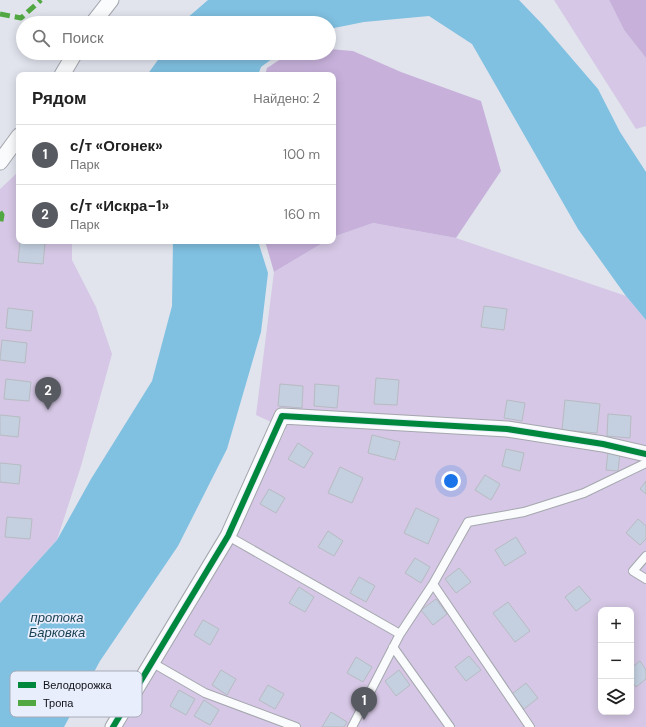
<!DOCTYPE html>
<html lang="ru">
<meta charset="utf-8">
<style>
:root{--surface:#fff;--page:#f2f2f2;--text:#222;--muted:#767676;--line:#e0e0e0;--accent:#585a61}
body{margin:0;font-family:"DM Sans",sans-serif;background:var(--page);color:var(--text)}
.controls{position:absolute;right:12px;bottom:12px;display:grid;overflow:hidden;border-radius:8px;box-shadow:0 2px 10px #0003}
.controls button{width:36px;height:36px;display:grid;place-items:center;padding:0;border:0;border-bottom:1px solid var(--line);background:var(--surface);color:var(--text);font:20px sans-serif}
.you{position:absolute;left:451px;top:481px;width:14px;height:14px;margin:-10px;border:3px solid #fff;border-radius:50%;background:#1a73e8;box-shadow:0 0 0 6px #1a73e833}
.badge{display:grid;place-items:center;width:26px;height:26px;border-radius:50%;background:var(--accent);color:#fff;font-size:13px;font-weight:700}
.pin{position:absolute;translate:-50% -33px;filter:drop-shadow(0 1px 2px #0008)}
.pin::after{content:'';position:absolute;top:21px;width:14px;height:12px;background:inherit;clip-path:polygon(0 0,100% 0,50% 100%)}
.list{margin:0;padding:0;list-style:none}
h2{display:flex;justify-content:space-between;align-items:center;height:52px;margin:0;padding:0 16px;font-size:17px}
h2 small{font-size:13px;font-weight:400;color:var(--muted)}
.list li{display:grid;grid-template-columns:26px 1fr auto;gap:12px;align-items:center;box-sizing:border-box;height:60px;padding:0 16px;border-top:1px solid var(--line)}
.list b{display:block;font-size:15px;white-space:nowrap}
.list p{margin:0;font-size:13px;white-space:nowrap;color:var(--muted)}
.list em{font-size:13px;font-style:normal;color:var(--muted)}
.icon{flex:none;width:22px;height:22px;fill:none;stroke:currentColor;stroke-width:2;stroke-linecap:round;stroke-linejoin:round}
.map{position:relative;flex:none;width:646px;height:727px;overflow:hidden}
.search{position:absolute;background:var(--surface);box-shadow:0 2px 10px #0003;left:16px;top:16px;width:320px;height:44px;display:flex;align-items:center;gap:10px;box-sizing:border-box;padding:0 14px;border-radius:22px;color:var(--muted);font-size:15px}
.panel{position:absolute;background:var(--surface);box-shadow:0 2px 10px #0003;left:16px;top:72px;width:320px;height:172px;border-radius:8px}
.map>svg:first-child{display:block}
.green{fill:#d5c7e5;fill-rule:evenodd}
.forest{fill:#c7b1db}
.water{fill:#80c0e1}
.building{fill:#c4d0e0;stroke:#b7bbc2}
.lines{fill:none;stroke-linecap:round;stroke-linejoin:round}
.service-casing{stroke:#a4a7ae;stroke-width:10}
.minor-casing{stroke:#a4a7ae;stroke-width:17}
.service{stroke:#fafbfc;stroke-width:8}
.minor{stroke:#fafbfc;stroke-width:15}
.quiet{stroke:#51a842;stroke-width:5;stroke-dasharray:10 5;stroke-linecap:butt}
.cycleway-casing{stroke:#e9eefd;stroke-width:8}
.cycleway{stroke:#00873e;stroke-width:6}
.labels{text-anchor:middle;stroke-width:3.5;stroke-linejoin:round;paint-order:stroke}
.water-label{font-size:13px;font-style:italic;fill:#1a4154;stroke:#e9eefd}
.key{fill:#e9eefd;stroke:#a7abb8;stroke-width:1}
.key-label{font-size:11px;fill:#0e1016}
</style>
<div class="map">
<svg width="646" height="727" viewBox="0 0 646 727">
<rect width="100%" height="100%" fill="#e1e4ed"/>
<!-- green -->
<path class="green" d="M554,0H609L624,30L646,58V126L636,129Z
M16,174H19V241H72V260L96,307L112,354L81,466L57,540L0,603V189Z
M373,223L456,238L626,296L646,320V727H356L363,714L358,707L347,727H118L234,536L286,429L256,415L274,272L326,241H333V237ZM601,610H631V712H601Z"/>
<!-- forest -->
<path class="forest" d="M609,0H646V58L624,30Z
M329,49L353,51L401,72L481,101L501,171L456,238L373,223L333,237V75H265L267,68L290,53H329Z
M265,241H326L274,272Z"/>
<!-- water -->
<path class="water" d="M208,0H519L543,25L598,89L620,132L646,172V320L626,296L578,229L472,44L429,16L364,22L329,29V23H183L186,19Z
M163,53H280L261,67L258,75H147Z
M173,241H258L268,273L261,332L227,449L178,546L100,661L64,727H0V603L57,540L91,479L152,381L172,306Z"/>
<!-- building -->
<path class="building" d="M20,242L45,244L43,264L18,262Z
M484,306L507,309L504,330L481,327Z
M8,308L33,311L31,331L6,328Z
M2,340L27,343L25,363L0,360Z
M376,378L399,380L397,405L374,404Z
M6,379L31,382L29,401L4,399Z
M280,384L303,386L302,408L278,406Z
M315,384L339,386L337,408L314,406Z
M507,400L525,403L522,421L504,418Z
M565,400L600,404L597,433L562,430Z
M608,414L631,416L630,438L607,436Z
M0,415L20,417L18,437L0,435Z
M372,435L400,442L395,460L368,453Z
M298,443L313,453L304,468L288,459Z
M506,449L524,453L520,471L502,466Z
M608,452L620,453L618,471L606,470Z
M0,463L21,465L19,484L0,482Z
M340,467L363,478L352,503L328,493Z
M485,475L500,484L491,500L475,490Z
M646,481V494L640,489Z
M269,489L285,498L276,513L260,504Z
M416,508L439,519L428,544L404,533Z
M7,517L32,519L30,539L5,537Z
M638,519L646,526V539L640,545L626,533Z
M328,531L343,541L334,556L318,547Z
M516,537L526,553L505,566L495,550Z
M415,558L430,567L421,583L405,573Z
M459,568L471,582L456,593L445,579Z
M359,577L375,586L366,602L350,593Z
M579,586L591,600L576,611L565,597Z
M299,587L314,597L305,612L289,603Z
M436,599L447,614L433,625L421,610Z
M508,602L530,631L515,642L493,613Z
M203,620L219,629L210,645L194,635Z
M469,656L481,670L466,681L455,667Z
M356,657L372,667L363,682L347,673Z
M640,661L646,670V679L636,687L631,680V668Z
M221,670L236,679L227,695L212,685Z
M399,670L410,685L396,696L385,681Z
M526,683L538,698L524,709L512,694Z
M268,685L284,694L275,709L259,700Z
M179,690L195,699L186,715L170,706Z
M204,700L219,710L210,725L194,716Z
M331,712L347,722L344,727H322Z"/>
<g class="lines">
<!-- service casing -->
<g class="service-casing">
<path id="service" d="M228,536L400,634
M646,556L633,571L646,579
M433,584L530,727
M393,647L450,727
M151,662L205,693L296,727
M352,727L400,634L433,584L468,522L524,512L584,493L646,463"/>
</g>
<!-- minor casing -->
<g class="minor-casing">
<path id="minor" d="M93,23L111,0
M62,75L75,53
M0,162L19,136
M113,727L228,536L282,416L507,429L603,444L646,454"/>
</g>
<!-- service -->
<use href="#service" class="service"/>
<!-- minor -->
<use href="#minor" class="minor"/>
<!-- quiet -->
<path class="quiet" d="M0,14L21,18L41,0
M0,212L2,215L0,226"/>
<!-- cycleway casing -->
<g class="cycleway-casing">
<path id="cycleway" d="M113,727L228,536L282,416L507,429L603,444L646,454"/>
</g>
<!-- cycleway -->
<use href="#cycleway" class="cycleway"/>
</g>
<g class="labels">
<!-- water labels -->
<g class="water-label">
<text x="57" y="622">протока<tspan x="57" dy="15">Барковка</tspan></text>
</g>
</g>
<!-- legend -->
<rect x="10" y="671" width="132" height="46" rx="6" class="key"/>
<rect x="18" y="682" width="18" height="6" fill="#00873e"/>
<rect x="18" y="700" width="18" height="6" fill="#51a842"/>
<g class="key-label">
<text x="43" y="689">Велодорожка</text>
<text x="43" y="707">Тропа</text>
</g>
</svg>
<div class="controls">
<button>+</button>
<button>−</button>
<button><svg class="icon" aria-label="layers" viewBox="0 0 24 24"><path d="M12 4l9 5-9 5-9-5zM3 14l9 5 9-5"/></svg></button>
</div>
<div class="you"></div>
<div class="pin badge" style="left:364px;top:720px">1</div>
<div class="pin badge" style="left:48px;top:410px">2</div>
<div class="search"><svg class="icon" aria-label="search" viewBox="0 0 24 24"><circle cx="10" cy="10" r="6"/><path d="M15 15l6 6"/></svg>Поиск</div>
<section class="panel">
<h2>Рядом<small>Найдено: 2</small></h2>
<ul class="list">
<li><span class="badge">1</span><div><b>с/т «Огонек»</b><p>Парк</p></div><em>100 m</em></li>
<li><span class="badge">2</span><div><b>с/т «Искра-1»</b><p>Парк</p></div><em>160 m</em></li>
</ul>
</section>
</div>
